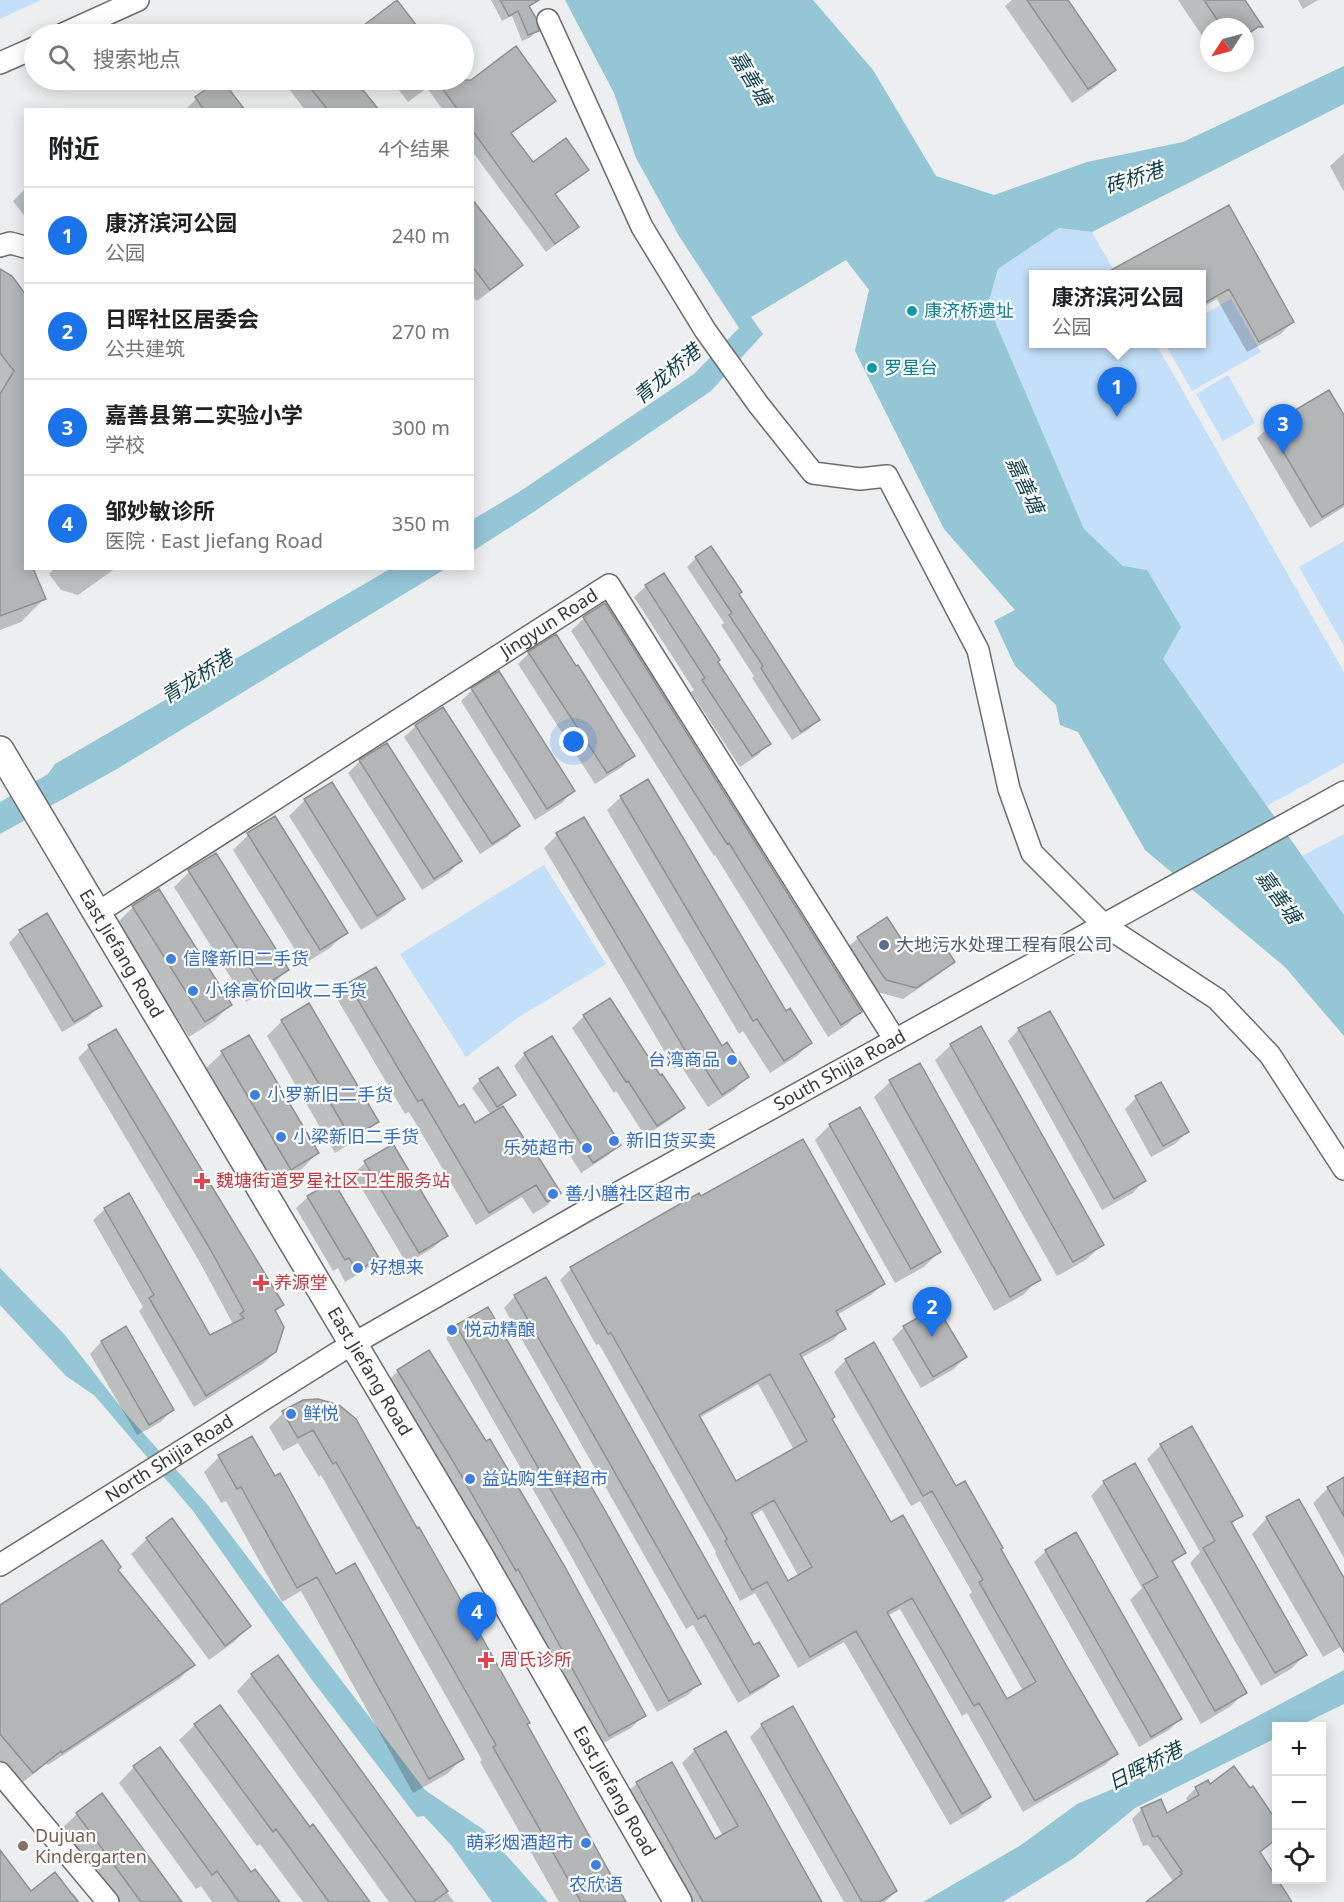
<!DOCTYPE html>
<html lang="zh">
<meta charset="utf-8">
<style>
:root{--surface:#fff;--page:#f6f6f6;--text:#202124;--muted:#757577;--line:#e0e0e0;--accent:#1a73e8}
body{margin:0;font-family:"Noto Sans","Noto Sans SC",sans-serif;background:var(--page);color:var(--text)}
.controls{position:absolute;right:18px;bottom:18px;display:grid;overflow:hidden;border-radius:0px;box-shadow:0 3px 15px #0003}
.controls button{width:54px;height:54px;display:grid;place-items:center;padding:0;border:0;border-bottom:2px solid var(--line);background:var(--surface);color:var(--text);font:30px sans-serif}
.compass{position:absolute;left:1200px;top:18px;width:54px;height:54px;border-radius:50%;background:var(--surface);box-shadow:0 3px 15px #0003;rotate:234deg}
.you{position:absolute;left:574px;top:742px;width:21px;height:21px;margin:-15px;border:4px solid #fff;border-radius:50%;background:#1a73e8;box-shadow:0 0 0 9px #1a73e833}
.badge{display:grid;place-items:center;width:39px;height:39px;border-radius:50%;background:var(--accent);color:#fff;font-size:20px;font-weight:700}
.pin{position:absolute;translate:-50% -50px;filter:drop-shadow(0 2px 3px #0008)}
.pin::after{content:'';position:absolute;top:32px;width:21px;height:18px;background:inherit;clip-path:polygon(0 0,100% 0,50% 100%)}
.popup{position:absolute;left:1029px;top:270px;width:177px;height:78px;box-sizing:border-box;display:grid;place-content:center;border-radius:0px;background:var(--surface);filter:drop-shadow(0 2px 4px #0005);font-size:20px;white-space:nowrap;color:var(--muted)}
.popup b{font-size:22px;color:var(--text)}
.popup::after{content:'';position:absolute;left:50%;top:100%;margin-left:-12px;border:12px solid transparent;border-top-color:var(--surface)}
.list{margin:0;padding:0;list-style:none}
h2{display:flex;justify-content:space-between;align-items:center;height:78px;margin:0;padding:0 24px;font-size:26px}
h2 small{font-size:20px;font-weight:400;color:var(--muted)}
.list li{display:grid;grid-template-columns:39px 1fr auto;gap:18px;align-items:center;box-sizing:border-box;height:96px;padding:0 24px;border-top:2px solid var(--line)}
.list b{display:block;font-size:22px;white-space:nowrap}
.list p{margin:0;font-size:20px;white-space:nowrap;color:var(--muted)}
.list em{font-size:20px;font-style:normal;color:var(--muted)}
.icon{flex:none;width:33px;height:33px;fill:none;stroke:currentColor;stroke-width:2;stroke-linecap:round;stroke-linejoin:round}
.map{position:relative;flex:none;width:1344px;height:1902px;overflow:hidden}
.search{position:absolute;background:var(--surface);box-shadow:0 3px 15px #0003;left:24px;top:24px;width:450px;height:66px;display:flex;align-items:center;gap:15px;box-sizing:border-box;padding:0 21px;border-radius:33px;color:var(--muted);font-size:22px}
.panel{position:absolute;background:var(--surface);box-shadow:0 3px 15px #0003;left:24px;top:108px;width:450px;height:462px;border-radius:0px}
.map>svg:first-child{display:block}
.green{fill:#c4dffa}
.water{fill:#94c6d6}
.shadow{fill:#0003;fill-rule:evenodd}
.building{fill:#b4b5b6;stroke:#8f9091;stroke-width:1.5;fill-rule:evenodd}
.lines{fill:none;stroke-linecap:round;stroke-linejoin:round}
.minor-casing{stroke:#6c6c6d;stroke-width:24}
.major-casing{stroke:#6c6c6d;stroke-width:30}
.minor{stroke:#fff;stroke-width:21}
.major{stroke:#fff;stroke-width:27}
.culture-dot{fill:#0f9aa8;stroke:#fbfcfc;stroke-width:2}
.service-dot{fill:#5c6f8a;stroke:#fbfcfc;stroke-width:2}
.shop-dot{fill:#3f7fe0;stroke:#fbfcfc;stroke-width:2}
.health-dot{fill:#e0444e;stroke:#fbfcfc;stroke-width:2}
.education-dot{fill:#8d6e63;stroke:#fbfcfc;stroke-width:2}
.labels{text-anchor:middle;stroke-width:4.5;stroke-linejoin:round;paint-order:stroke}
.culture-label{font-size:18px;fill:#0d838f;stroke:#fbfcfc;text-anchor:start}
.street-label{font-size:18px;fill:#383838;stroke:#fbfcfc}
.service-label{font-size:18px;fill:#4e5e75;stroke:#fbfcfc;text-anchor:start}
.shop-label{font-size:18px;fill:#366cbe;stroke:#fbfcfc;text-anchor:start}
.health-label{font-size:18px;fill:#be3a42;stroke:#fbfcfc;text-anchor:start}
.education-label{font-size:18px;fill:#785e54;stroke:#fbfcfc;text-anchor:start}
.water-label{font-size:20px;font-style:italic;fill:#0f3d49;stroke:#fbfcfc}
</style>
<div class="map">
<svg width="1344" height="1902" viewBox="0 0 1344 1902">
<rect width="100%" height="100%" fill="#edeeef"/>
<!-- green -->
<path class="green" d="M0,0H41L0,19Z
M1059,228L1092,232L1116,274H1033V344H1156L1344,672V763L1267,806L1163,659L1123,566L1084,529L988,305L998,269Z
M1231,299L1261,352L1192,391L1165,344H1201V316Z
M1228,375L1255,423L1223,441L1196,394Z
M1344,541V646L1299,567Z
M1344,834V915L1302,856Z
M544,865L606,964L519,1017L466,1057L400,954Z"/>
<!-- water -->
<path class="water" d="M565,0H813L873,70L936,176L994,195L1087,162L1183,142L1344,66V104L1092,232L1059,228L998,269L988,305L1084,529L1123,566L1147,570L1181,627L1163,659L1344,915V1036L1285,967L1145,850L1078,732L1060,725L1056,705L1015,666L994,621L1015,610L944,529L855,351L869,290L846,260L751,317L763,334L711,391L532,513L473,551L472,520L519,492L694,374L739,328L679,236L636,158L614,93Z
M390,569H445L117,769L0,834V802L48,774L55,764Z
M0,1268L64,1334L127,1415L207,1504L425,1790L484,1830L548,1902H492L451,1845L424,1816L417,1817L312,1680L193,1511L95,1396L66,1376L0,1305Z
M1344,1670V1704L1299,1726H1276V1738L1135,1808L1074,1858L1003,1902H923L1021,1845L1077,1804L1151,1773Z"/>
<!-- shadow -->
<path class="shadow" d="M491,0H525L537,30L531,37L522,41L512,16L502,21Z
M1012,0H1066L1114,69L1098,85L1072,103L1005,6Z
M1178,0H1243L1260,24L1245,39V27H1209V46Z
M1298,0H1318L1303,9Z
M396,2L421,34H357L365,26Z
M285,80H353L377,110H305L283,81Z
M391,80H455L461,87L554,101L511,134L532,164L587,170L554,195L577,227L546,252L472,151V110H443L427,88L408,102Z
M196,99L243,110H185Z
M1344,153V192L1330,166Z
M26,188V218L13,201Z
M472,202L521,265L508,278L477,301L472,296Z
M1228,207L1292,322L1281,334L1247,352L1217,299L1201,308V274H1112L1119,268Z
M0,276L26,298V568L44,599L21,622L0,630Z
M1344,418V507L1310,528L1257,438L1269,427Z
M696,558L737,595L818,720L809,729L792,740L752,678L754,676L721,625L724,623L687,567Z
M55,568H116L78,595L61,590L49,574Z
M646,586L716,662L769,743L758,755L740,767L691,692L694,690L634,597Z
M584,618L860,1011L848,1024L828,1037L715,855L714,856L571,631Z
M529,653L633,755L622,767L595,784L518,664Z
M472,690L573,791L562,803L535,820L461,701Z
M416,726L518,826L507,837L480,854L404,737Z
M360,761L460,861L449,873L422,890L348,773Z
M331,784L403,899L387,914L361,930L289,816L305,800Z
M621,797L810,1043L797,1056L770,1073L743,1031L739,1034L607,810Z
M248,835L346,932L330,948L304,964L233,850Z
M557,835L721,1048L747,1077L734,1090L708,1107L681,1066L675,1069L544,848Z
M189,872L287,970L272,985L246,1002L174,887Z
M158,891L230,1005L214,1021L189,1037L117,923L133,907Z
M20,931L100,1005L88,1017L62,1032L9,943Z
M858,938L911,956L953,962L941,973L903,999L874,991L846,949Z
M349,984L475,1125L491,1115L472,1088L480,1080L498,1069L514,1095L501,1106L559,1193L546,1206L533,1214L522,1197L476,1225L409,1112L405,1114L336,997Z
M610,1000L659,1077L683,1108L671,1119L645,1136L616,1091L614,1093L572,1028L584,1016Z
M282,1021L377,1122L361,1137L335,1153L267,1036Z
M1019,1029L1144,1181L1133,1193L1102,1210L1008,1041Z
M951,1045L1102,1245L1086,1260L1057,1276L935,1060Z
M89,1047L282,1305L274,1313L275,1352L263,1364L194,1407L139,1311L143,1307L93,1220L105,1209L210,1337L233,1324L198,1259L78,1058Z
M222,1053L317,1153L302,1169L275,1184L206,1068Z
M525,1054L619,1145L607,1156L581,1173L514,1066Z
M890,1082L1039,1279L1023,1295L994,1311L874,1097Z
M1136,1098L1187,1132L1175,1144L1151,1157L1125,1109Z
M830,1125L939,1252L924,1267L895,1283L815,1140Z
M393,1146L446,1236L434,1247L407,1264L353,1174L365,1163Z
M308,1197L377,1258L365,1270L345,1282L338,1268L333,1271L296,1208Z
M571,1269L883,1284L871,1295L837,1315L844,1328L833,1340L801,1358L831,1419L890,1524L1007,1701L1023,1691L969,1595L972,1592L920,1501L911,1506L834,1372L846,1360L955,1488L1000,1549L1117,1754L1105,1765L1023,1812L967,1713L962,1716L900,1609L887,1616L989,1797L978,1809L950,1825L844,1642L798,1668L755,1593L740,1601L715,1553L716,1552L599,1344L596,1345L560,1280ZM758,1384L794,1450L735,1483L699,1418ZM762,1510L799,1577L788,1583L751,1517Z
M515,1296L754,1647L777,1676L765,1687L738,1703L693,1625L686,1629L504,1308Z
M457,1326L699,1683L688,1695L657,1712L566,1547L446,1338Z
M904,1327L965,1357L954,1369L921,1388L892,1339Z
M125,1329L172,1410L161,1422L137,1435L90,1354L101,1342Z
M398,1371L644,1715L631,1728L596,1747L385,1384Z
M318,1400L526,1725L625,1902H559L480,1762L482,1760L321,1475L319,1477L298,1443L283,1451L269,1427L283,1413Z
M252,1438L336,1576L462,1759L447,1774L413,1793L301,1591L282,1602L226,1501L221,1503L204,1472L219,1457Z
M1161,1445L1241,1515L1231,1525L1305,1655L1291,1669L1261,1686L1190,1563L1200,1552L1147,1459Z
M1344,1479V1558L1313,1503L1328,1488Z
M1104,1482L1184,1552L1172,1564L1245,1692L1231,1706L1201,1724L1130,1600L1142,1588L1091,1496Z
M1267,1518L1344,1581V1645L1323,1657L1252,1534Z
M147,1539L249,1626L234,1642L209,1660L131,1554Z
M1046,1551L1180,1719L1169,1730L1139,1747L1034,1562Z
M116,1570L193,1665L179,1679L48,1765L46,1764L18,1786L0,1765V1607Z
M252,1675L354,1764L454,1902H389L237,1691Z
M195,1725L309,1829L368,1902H303L260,1844L257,1846L179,1740Z
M762,1725L896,1891L885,1902H844L750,1737Z
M695,1750L821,1902H684L624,1796L637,1783L714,1841L723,1836L682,1763Z
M134,1767L251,1874L278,1902H212L201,1886L196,1889L119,1783Z
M1209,1787L1250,1790L1253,1788L1276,1821V1840L1259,1853L1290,1902H1148L1173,1881L1148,1845L1143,1846L1132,1819L1142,1809L1166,1815L1189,1803L1186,1798L1196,1788Z
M77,1814L179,1902H115L61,1829Z
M0,1864L31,1893L71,1895L73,1893L80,1902H0Z"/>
<!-- building -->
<path class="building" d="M397,0L423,34H372L364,25Z
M500,0H539L529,6L536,18L539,31L528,35L518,11L509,16Z
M1027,0H1068L1116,70L1088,89Z
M1204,0H1245L1263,27H1258L1245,36V27H1222Z
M516,46L556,101L511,133L533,162L566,138L589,170L555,194L579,227L555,244L472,130V110H458L436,80H471Z
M219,80H222L245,110H204L195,97Z
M304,80H355L379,110H328Z
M472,199L523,265L490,290L472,266Z
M1229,205L1294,322L1259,342L1229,289L1201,305V274H1104Z
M0,269L12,276L26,295V568H33L46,599L0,616V394L14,371L0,353Z
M1329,390L1344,415V504L1322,517L1268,426Z
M711,546L742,592L739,594L820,720L801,732L761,668L763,666L729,615L732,613L695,557Z
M664,573L720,660L718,662L771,744L752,756L702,680L705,678L645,585Z
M605,603L862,1012L841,1025L729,843L727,844L583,617Z
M556,634L576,666L578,665L635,756L607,773L528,652Z
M499,671L575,791L547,809L471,688Z
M443,707L520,826L492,844L415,725Z
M387,743L462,861L434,879L359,760Z
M648,779L786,1011L790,1008L812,1043L784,1061L757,1019L753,1021L620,796Z
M332,782L405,899L377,916L304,799Z
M275,816L348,933L320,950L247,833Z
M584,817L722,1046L727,1042L749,1077L722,1095L695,1053L689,1057L556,833Z
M216,853L289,970L262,987L188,870Z
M159,889L232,1005L205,1022L132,906Z
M47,913L102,1006L74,1022L19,930Z
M887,917L911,954L938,936L955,962L916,988L886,980L857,937Z
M376,967L459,1107L464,1104L475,1123L503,1106L525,1140L527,1139L561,1193L547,1202L536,1185L489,1213L422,1099L418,1102L348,983Z
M610,998L660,1075L662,1074L685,1108L657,1126L628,1081L626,1082L583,1015Z
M309,1003L379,1122L351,1138L281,1020Z
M1050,1011L1146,1181L1114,1199L1018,1028Z
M981,1026L1104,1245L1073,1262L950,1044Z
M116,1029L284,1305L275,1310L284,1327L276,1352L206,1396L149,1298L154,1295L104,1208L129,1193L210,1335L244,1318L240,1314L244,1311L209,1247L88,1045Z
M249,1035L319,1153L291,1170L221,1051Z
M552,1036L621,1145L593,1163L524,1053Z
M920,1063L1041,1280L1010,1297L889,1080Z
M498,1067L516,1095L497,1107L479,1079Z
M1161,1082L1189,1132L1163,1146L1135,1096Z
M860,1107L941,1252L911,1269L829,1124Z
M803,1139L885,1284L836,1311L846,1329L800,1354L835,1417L832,1419L891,1522L903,1515L1007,1699L1036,1682L979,1582L983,1580L932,1491L923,1496L845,1359L874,1342L956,1486L965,1481L1003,1548L1001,1549L1066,1665L1118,1754L1035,1801L979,1703L974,1706L912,1598L887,1612L991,1797L962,1814L856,1631L810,1657L767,1582L752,1590L725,1541L727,1539L611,1333L608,1334L570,1267L699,1193L701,1196ZM770,1374L807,1441L736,1481L699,1415ZM774,1500L812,1567L788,1581L751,1513Z
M393,1144L448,1236L419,1253L364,1161Z
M333,1181L379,1258L357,1271L349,1258L345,1260L307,1196Z
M546,1277L754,1645L759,1642L779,1676L750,1693L705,1615L698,1619L514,1295Z
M488,1307L607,1514L701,1684L669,1701L577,1535L456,1325Z
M937,1307L967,1357L933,1377L903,1326Z
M126,1326L174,1410L149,1425L101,1341Z
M429,1350L486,1441L490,1439L565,1567L646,1716L609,1736L518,1569L516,1571L454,1463L397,1370Z
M318,1399L339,1405L356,1419L417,1528L419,1527L476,1627L530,1723L527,1724L626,1902H581L493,1747L496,1745L336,1462L333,1464L313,1430L298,1438L282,1411L303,1400Z
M1192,1426L1243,1516L1231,1522L1307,1655L1275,1673L1203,1548L1215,1541L1160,1444Z
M252,1436L275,1476L280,1473L336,1574L355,1563L464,1759L429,1779L317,1577L297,1588L241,1487L237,1489L218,1455Z
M1135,1463L1186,1553L1172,1561L1247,1693L1215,1711L1143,1585L1158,1577L1103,1481Z
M1344,1477V1516L1327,1487Z
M1299,1499L1344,1578V1652L1266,1517Z
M172,1518L251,1626L225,1646L146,1538Z
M1076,1532L1182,1719L1151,1737L1045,1550Z
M102,1540L121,1567L118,1570L195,1665L62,1753L61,1751L33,1773L0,1734V1605Z
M278,1655L448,1891L433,1902H416L251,1674Z
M220,1705L310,1827L313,1824L370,1902H329L276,1829L273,1832L194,1724Z
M793,1706L897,1891L879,1902H862L761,1724Z
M726,1731L785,1836L822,1902H703L681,1863L636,1782L672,1762L715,1839L738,1826L694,1749Z
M160,1747L251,1872L255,1869L280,1902H239L217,1871L212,1875L133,1766Z
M1234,1766L1250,1788L1253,1786L1276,1820V1839L1260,1852L1292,1902H1146L1182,1874L1180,1872L1182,1871L1158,1836L1153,1837L1141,1808L1161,1799L1167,1813L1199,1795L1195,1787L1208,1780L1210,1784Z
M102,1793L182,1902H141L76,1813Z
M0,1850L31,1891L55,1872L78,1902H0Z"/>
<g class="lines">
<!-- minor casing -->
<g class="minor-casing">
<g id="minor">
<path d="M548,20L642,227L705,330L758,404L813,473L860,479L887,476L978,650L1009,789L1032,853L1104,925L1217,999L1270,1055L1344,1169"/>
<path d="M63,34L138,0"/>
<path d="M0,63L34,48"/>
<path d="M0,246L10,243L25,247"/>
<path id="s1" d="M97,913L609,585L895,1040"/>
<path id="s2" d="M0,1565L339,1352L589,1209L1344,792"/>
<path d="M0,1773L108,1902"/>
</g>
</g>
<!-- major casing -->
<g class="major-casing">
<g id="major">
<path id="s3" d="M0,750L477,1552L678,1902"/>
</g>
</g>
<!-- minor -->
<use href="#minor" class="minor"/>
<!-- major -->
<use href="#major" class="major"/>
</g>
<!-- markers -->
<g class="culture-dot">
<circle cx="912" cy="311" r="6"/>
<circle cx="872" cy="368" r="6"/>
</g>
<circle class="service-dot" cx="884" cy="945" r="6"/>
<g class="shop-dot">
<circle cx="171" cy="959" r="6"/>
<circle cx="193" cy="991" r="6"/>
<circle cx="732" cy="1060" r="6"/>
<circle cx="255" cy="1095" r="6"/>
<circle cx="281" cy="1137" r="6"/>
<circle cx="614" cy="1141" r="6"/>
<circle cx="587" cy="1148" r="6"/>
<circle cx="553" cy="1194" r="6"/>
<circle cx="358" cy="1268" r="6"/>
<circle cx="452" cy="1330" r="6"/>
<circle cx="291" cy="1414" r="6"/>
<circle cx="470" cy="1479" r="6"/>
<circle cx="586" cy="1843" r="6"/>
<circle cx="596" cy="1865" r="6"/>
</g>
<g class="health-dot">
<path d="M199 1172h6v6h6v6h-6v6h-6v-6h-6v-6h6z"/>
<path d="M258 1274h6v6h6v6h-6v6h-6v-6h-6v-6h6z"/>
<path d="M483 1651h6v6h6v6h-6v6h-6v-6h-6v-6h6z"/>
</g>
<circle class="education-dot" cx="23" cy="1846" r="6"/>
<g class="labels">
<!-- culture labels -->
<g class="culture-label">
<text x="924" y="317">康济桥遗址</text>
<text x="884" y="374">罗星台</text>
</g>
<!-- street labels -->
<g class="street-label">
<text dy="6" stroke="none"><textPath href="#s1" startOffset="537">Jingyun Road</textPath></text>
<text dy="6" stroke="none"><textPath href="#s3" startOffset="237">East Jiefang Road</textPath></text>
<text dy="6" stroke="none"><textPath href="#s2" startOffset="975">South Shijia Road</textPath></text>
<text dy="6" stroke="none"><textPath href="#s3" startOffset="723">East Jiefang Road</textPath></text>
<text dy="6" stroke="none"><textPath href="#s2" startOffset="200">North Shijia Road</textPath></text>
<text dy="6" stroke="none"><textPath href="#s3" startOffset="1209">East Jiefang Road</textPath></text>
</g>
<!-- service labels -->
<g class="service-label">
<text x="896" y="951">大地污水处理工程有限公司</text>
</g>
<!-- shop labels -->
<g class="shop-label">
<text x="183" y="965">信隆新旧二手货</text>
<text x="205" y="997">小徐高价回收二手货</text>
<text x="720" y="1066" text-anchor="end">台湾商品</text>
<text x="267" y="1101">小罗新旧二手货</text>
<text x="293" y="1143">小梁新旧二手货</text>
<text x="626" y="1147">新旧货买卖</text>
<text x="575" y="1154" text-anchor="end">乐苑超市</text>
<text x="565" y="1200">善小膳社区超市</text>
<text x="370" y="1274">好想来</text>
<text x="464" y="1336">悦动精酿</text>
<text x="303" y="1420">鲜悦</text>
<text x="482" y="1485">益站购生鲜超市</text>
<text x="574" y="1849" text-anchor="end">萌彩烟酒超市</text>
<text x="596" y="1891" text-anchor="middle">农欣语</text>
</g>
<!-- health labels -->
<g class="health-label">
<text x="216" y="1187">魏塘街道罗星社区卫生服务站</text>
<text x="274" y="1289">养源堂</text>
<text x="500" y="1666">周氏诊所</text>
</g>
<!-- education labels -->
<g class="education-label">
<text x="35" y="1842">Dujuan<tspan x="35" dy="21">Kindergarten</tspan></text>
</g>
<!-- water labels -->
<g class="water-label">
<text transform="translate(751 78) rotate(59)" y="7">嘉善塘</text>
<text transform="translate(1134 178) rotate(-18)" y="7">砖桥港</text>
<text transform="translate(667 374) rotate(-40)" y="7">青龙桥港</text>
<text transform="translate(1025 485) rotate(65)" y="7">嘉善塘</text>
<text transform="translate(197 677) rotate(-32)" y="7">青龙桥港</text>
<text transform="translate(1279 897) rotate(54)" y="7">嘉善塘</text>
<text transform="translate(1145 1766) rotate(-27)" y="7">日晖桥港</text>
</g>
</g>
</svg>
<div class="controls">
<button>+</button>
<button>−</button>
<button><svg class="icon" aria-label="locate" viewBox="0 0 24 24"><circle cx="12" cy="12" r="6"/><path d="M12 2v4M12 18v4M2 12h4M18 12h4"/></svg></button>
</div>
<svg class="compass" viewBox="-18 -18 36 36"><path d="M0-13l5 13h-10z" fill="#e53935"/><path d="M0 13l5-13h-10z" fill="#757577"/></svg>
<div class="you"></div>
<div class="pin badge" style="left:1117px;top:417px">1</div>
<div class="popup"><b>康济滨河公园</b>公园</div>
<div class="pin badge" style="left:932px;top:1337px">2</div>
<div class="pin badge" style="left:1283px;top:454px">3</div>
<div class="pin badge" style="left:477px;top:1642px">4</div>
<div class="search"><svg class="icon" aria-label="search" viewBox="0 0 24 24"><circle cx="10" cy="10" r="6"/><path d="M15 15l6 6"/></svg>搜索地点</div>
<section class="panel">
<h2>附近<small>4个结果</small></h2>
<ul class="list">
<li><span class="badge">1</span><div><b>康济滨河公园</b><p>公园</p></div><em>240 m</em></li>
<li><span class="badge">2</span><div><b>日晖社区居委会</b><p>公共建筑</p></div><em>270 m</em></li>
<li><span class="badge">3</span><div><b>嘉善县第二实验小学</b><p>学校</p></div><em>300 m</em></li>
<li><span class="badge">4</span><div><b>邹妙敏诊所</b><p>医院 · East Jiefang Road</p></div><em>350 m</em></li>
</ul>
</section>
</div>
